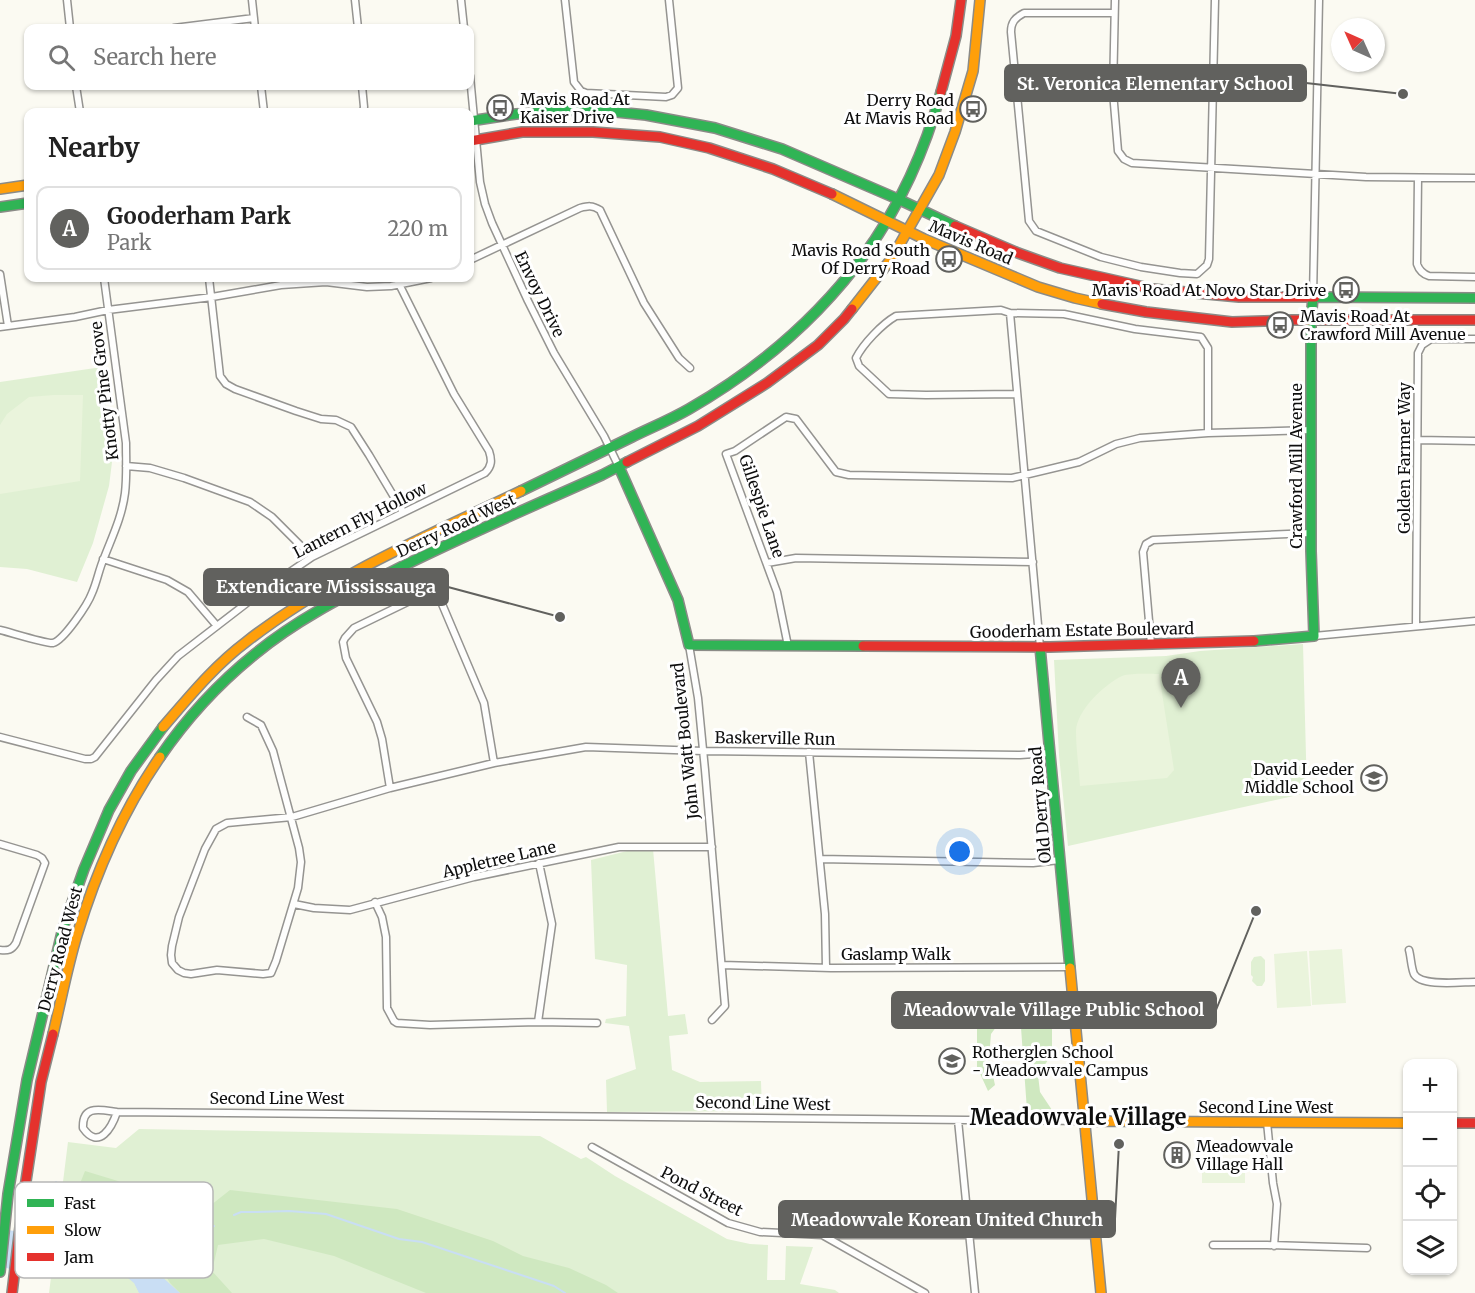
<!DOCTYPE html>
<meta charset="utf-8">
<style>
:root{--surface:#fff;--page:#f6f6f6;--text:#222;--muted:#767676;--line:#e0e0e0;--accent:#61615e}
body{margin:0;font-family:Merriweather,serif;background:var(--page);color:var(--text)}
.controls{position:absolute;right:18px;bottom:18px;display:grid;overflow:hidden;border-radius:12px;box-shadow:0 2px 4px #0004}
.controls button{width:54px;height:54px;display:grid;place-items:center;padding:0;border:0;border-bottom:2px solid var(--line);background:var(--surface);color:var(--text);font:30px sans-serif}
.compass{position:absolute;left:1331px;top:18px;width:54px;height:54px;border-radius:50%;background:var(--surface);box-shadow:0 2px 4px #0004;rotate:315deg}
.you{position:absolute;left:960px;top:852px;width:21px;height:21px;margin:-15px;border:4px solid #fff;border-radius:50%;background:#1a73e8;box-shadow:0 0 0 9px #1a73e833}
.badge{display:grid;place-items:center;width:39px;height:39px;border-radius:50%;background:var(--accent);color:#fff;font-size:20px;font-weight:700}
.pin{position:absolute;translate:-50% -50px;filter:drop-shadow(0 2px 3px #0008)}
.pin::after{content:'';position:absolute;top:32px;width:21px;height:18px;background:inherit;clip-path:polygon(0 0,100% 0,50% 100%)}
.list{margin:0;padding:0;list-style:none}
h2{display:flex;justify-content:space-between;align-items:center;height:78px;margin:0;padding:0 24px;font-size:26px}
h2 small{font-size:20px;font-weight:400;color:var(--muted)}
.list li{display:grid;grid-template-columns:39px 1fr auto;gap:18px;align-items:center;box-sizing:border-box;height:84px;margin:0 12px 12px;padding:0 12px;border:2px solid var(--line);border-radius:12px}
.list b{display:block;font-size:22px;white-space:nowrap}
.list p{margin:0;font-size:20px;white-space:nowrap;color:var(--muted)}
.list em{font-size:20px;font-style:normal;color:var(--muted)}
.icon{flex:none;width:33px;height:33px;fill:none;stroke:currentColor;stroke-width:2;stroke-linecap:round;stroke-linejoin:round}
.map{position:relative;flex:none;width:1475px;height:1293px;overflow:hidden}
.search{position:absolute;background:var(--surface);box-shadow:0 2px 4px #0004;left:24px;top:24px;width:450px;height:66px;display:flex;align-items:center;gap:15px;box-sizing:border-box;padding:0 21px;border-radius:12px;color:var(--muted);font-size:22px}
.panel{position:absolute;background:var(--surface);box-shadow:0 2px 4px #0004;left:24px;top:108px;width:450px;height:174px;border-radius:12px}
.map>svg:first-child{display:block}
.green{fill:#e0f0d3}
.forest{fill:#cfe8c0}
.pitch{fill:#eaf4dc}
.water{fill:#c9def4}
.lines{fill:none;stroke-linecap:round;stroke-linejoin:round}
.stream{stroke:#c9def4;stroke-width:2}
.street-casing{stroke:#959491;stroke-width:9}
.fast-casing{stroke:#8b8b87;stroke-width:12}
.slow-casing{stroke:#8b8b87;stroke-width:12}
.jam-casing{stroke:#8b8b87;stroke-width:12}
.street{stroke:#fefefd;stroke-width:6}
.fast{stroke:#30b455;stroke-width:9}
.slow{stroke:#ff9f0a;stroke-width:9}
.jam{stroke:#e5322d;stroke-width:9}
.labels{text-anchor:middle;stroke-width:6;stroke-linejoin:round;paint-order:stroke}
.poi-label{font-size:16px;fill:#0e0e0e;stroke:#fff;text-anchor:start}
.street-label{font-size:16px;fill:#0e0e0e;stroke:#fff}
.district-label{font-size:22px;font-weight:bold;fill:#0e0e0e;stroke:#fff}
.key{fill:#fff;stroke:#b7b7b7;stroke-width:1.5}
.key-label{font-size:16px;fill:#0e0e0e}
.leader{fill:none;stroke:#61615e;stroke-width:2}
.callout-dot{fill:#61615e;stroke:#fff;stroke-width:2}
.callout{fill:#61615e;stroke:#61615e;stroke-width:2}
.callout-label{font-size:18px;text-anchor:middle;font-weight:bold;fill:#fff}
</style>
<div class="map">
<svg width="1475" height="1293" viewBox="0 0 1475 1293">
<rect width="100%" height="100%" fill="#fbfaf2"/>
<!-- green -->
<path class="green" d="M102,367L112,462L109,486L93,543L77,582L27,569L0,567V382Z
M1303,644L1307,793L1068,846L1059,755L1054,660L1166,656L1200,651Z
M653,849L668,1016L685,1014L688,1034L669,1036L672,1070L700,1082L761,1081L762,1111L607,1112L606,1080L636,1069L629,1026L605,1023L606,1019L626,1016L627,965L595,959L591,860L627,851Z
M1261,956L1265,960V981L1262,986H1257L1252,981L1253,977L1251,975V962L1254,957Z
M139,1129L540,1136L581,1159L586,1157L615,1176L727,1239L750,1244L768,1245L767,1280H785L786,1246L813,1247L800,1284L835,1290L839,1293H49L68,1142L116,1148Z"/>
<!-- forest -->
<path class="forest" d="M1052,1009V1054L1038,1075L1040,1092L1052,1110H1027L1020,1014Z
M992,1012L1002,1019L991,1034L989,1058L995,1085L988,1091L977,1067V1029Z
M85,1171L118,1181L173,1214L187,1224L230,1190L397,1209L493,1241L523,1256L569,1268L606,1285L618,1293H426L334,1256L264,1239L218,1245L212,1271L232,1293H180L170,1283L154,1257L96,1240L77,1224L75,1196Z"/>
<!-- pitch -->
<path class="pitch" d="M54,395H83L80,481L0,494V425L7,414L29,397Z
M1159,674L1174,770L1167,778L1080,786C1079,768 1076,749 1076,731C1077,710 1104,685 1122,676C1131,673 1149,674 1159,674Z
M1342,949L1346,1003L1312,1005L1309,951Z
M1307,951L1311,1006L1277,1008L1274,954Z
M1202,1159H1245V1183H1202Z"/>
<!-- water -->
<path class="water" d="M0,1229L22,1232L58,1231L96,1240L141,1258L180,1293H139L134,1283L122,1273L87,1261L45,1271L21,1274L0,1265Z"/>
<g class="lines">
<!-- stream -->
<path class="stream" d="M56,1182L65,1196
M74,1208L82,1213L122,1225L170,1236L196,1235L214,1226
M234,1215L241,1212H257L289,1211L326,1214L399,1239L422,1242L554,1286L565,1293"/>
<!-- street casing -->
<g class="street-casing">
<path id="street" d="M67,0L70,28
M252,0L255,28
M355,0L358,28
M461,0L464,28
M565,0L574,82L581,91L586,93L666,97L672,95L678,88L669,0
M1115,0L1113,92L1118,151L1124,159L1132,163L1366,177L1475,178
M1114,13H1024C1015,18 1011,22 1011,32L1029,221L1036,231L1101,257L1141,267L1180,273L1197,274L1207,265L1209,259L1215,0
M174,28L254,18
M470,76L480,182L485,204L492,223L528,301L554,353L604,436L619,467
M76,86L80,112
M261,86L264,112
M362,86L364,107L363,112
M1418,178L1417,264C1419,270 1423,274 1429,276L1475,277
M470,260L580,208C588,206 592,205 600,210L644,303L679,358L690,368
M0,274L8,326
M209,278L220,376L226,384L235,389L296,411L321,419L336,420L351,427L369,455L403,512
M1313,297L1319,0
M1010,313L1040,647
M0,327L75,317L108,310L212,297L281,285L326,282L367,287L391,286L431,278
M1017,394L926,395L889,394L859,366L856,358C863,344 882,324 896,316L1001,310L1010,313L1064,314L1135,329L1201,337L1208,348V433
M1417,440L1475,441
M126,466L150,468L184,478L250,502L272,517L312,557
M103,559L167,580L188,592L217,626
M767,563L796,558L1033,562
M1416,626L1418,353L1422,345L1431,339H1475
M0,630C9,632 47,644 53,643C64,640 88,604 92,593C97,582 99,569 104,558C112,537 122,517 125,493C127,476 126,460 126,443L104,278
M1314,636L1475,621
M1151,644L1143,552L1146,544L1153,540L1311,533
M689,645L698,698L705,770L725,1006L712,1020
M788,646L777,592L726,454L735,451L786,417L796,419L836,472L849,475L1012,478L1079,462L1116,444L1140,438L1208,433L1312,430
M247,717L261,725L273,751L299,848L301,862L298,888L276,961L271,973L263,974L217,970L191,974L184,973L178,970L172,963L171,955L172,946L179,917L205,849L216,829L227,823L292,817L390,788L494,763L586,747L703,751L1020,755L1050,753
M0,737L85,759H91L95,757L156,680L178,656L265,589L312,557L485,473C492,466 492,460 489,451L454,394L399,284L397,278
M809,752L825,914L826,968
M390,788L382,739L377,722L346,658L343,642L345,638L354,628L424,594C434,593 437,595 442,604L484,703L494,763
M0,844L37,855L42,858L45,863L16,943C12,950 8,951 0,950
M820,859L1033,863L1060,860
M375,902L382,917L386,937L387,1008L394,1021L397,1023L430,1025L538,1022L597,1023
M294,904L314,908L350,910L474,877L619,847H712
M1409,950C1411,957 1411,967 1414,974C1421,987 1461,982 1475,982
M722,965L831,968L1069,967
M538,1022L552,924L539,863
M117,1112C112,1127 99,1151 83,1128C82,1104 101,1110 117,1112L1085,1121
M958,1120L975,1293
M1267,1122L1273,1183L1277,1204L1274,1246
M592,1147L728,1223L760,1232L822,1235H1095
M824,1236L925,1293
M1213,1245H1267L1367,1248"/>
</g>
<!-- fast casing -->
<g class="fast-casing">
<path id="fast" d="M470,121L516,114L575,110L606,111L646,115L715,128L782,149L900,200L955,226
M0,207L28,203
M1315,297L1475,298
M619,467L678,600L689,645L863,646
M521,491C558,473 595,455 632,437C650,428 670,420 689,409C783,355 864,277 910,177C923,149 933,121 941,92
M1254,641L1314,636L1311,551V320L1313,297
M1040,647L1070,968
M160,757C186,719 219,683 255,654C296,620 344,596 391,572C460,537 531,507 602,475L627,462
M0,1272L8,1194L27,1080L63,928L84,869L109,810L131,771L163,727"/>
</g>
<!-- slow casing -->
<g class="slow-casing">
<path id="slow" d="M0,189L28,185
M832,194L924,239L1038,287L1075,298L1102,304
M852,309L892,258L939,175L955,132L973,71L980,0
M163,727C189,697 214,666 246,642C329,577 427,536 521,491
M1070,968L1101,1293
M53,1034C61,1001 67,968 77,935C96,872 122,812 160,757
M1085,1121L1408,1123"/>
</g>
<!-- jam casing -->
<g class="jam-casing">
<path id="jam" d="M941,92L956,36L961,0
M470,141L522,132H593L660,137L709,148L773,169L832,194
M955,226L1018,253L1060,268L1153,289L1239,297H1315
M1102,304L1146,312L1232,322L1292,320H1475
M627,462L698,426L767,383L818,345L844,319L852,309
M863,646L1050,647L1254,641
M1452,1123H1475
M12,1293L24,1194L41,1082L53,1034"/>
</g>
<!-- street -->
<use href="#street" class="street"/>
<!-- fast -->
<use href="#fast" class="fast"/>
<!-- slow -->
<use href="#slow" class="slow"/>
<!-- jam -->
<use href="#jam" class="jam"/>
</g>
<!-- icons -->
<defs>
<g id="bus-ring" transform="scale(1.35)"><circle r="9.5" fill="#fff" stroke="#61615e" stroke-width="1.5"/><path d="M-5-6H5V4H4V6H2V4H-2V6H-4V4H-5ZM-3.5-4V0h7V-4ZM-3.5 1.2v1.5H-2V1.2ZM2 1.2v1.5H3.5V1.2Z" fill="#61615e"/></g>
<g id="school-ring" transform="scale(1.35)"><circle r="9.5" fill="#fff" stroke="#61615e" stroke-width="1.5"/><path d="M0-5L7-2L0 1L-7-2ZM-4 1L0 2.5L4 1V4Q0 6-4 4Z" fill="#61615e"/></g>
<g id="building-ring" transform="scale(1.35)"><circle r="9.5" fill="#fff" stroke="#61615e" stroke-width="1.5"/><path d="M-4-6H4V6H1V3H-1V6H-4ZM-2.5-4.3h1.7v1.8h-1.7ZM.8-4.3h1.7v1.8H.8ZM-2.5-1h1.7V.8h-1.7ZM.8-1h1.7V.8H.8Z" fill="#61615e"/></g>
</defs>
<g fill-rule="evenodd">
<use href="#bus-ring" x="500" y="108"/>
<use href="#bus-ring" x="973" y="109"/>
<use href="#bus-ring" x="949" y="259"/>
<use href="#bus-ring" x="1346" y="290"/>
<use href="#bus-ring" x="1280" y="325"/>
<use href="#school-ring" x="1374" y="778"/>
<use href="#school-ring" x="952" y="1061"/>
<use href="#building-ring" x="1177" y="1155"/>
</g>
<g class="labels">
<!-- poi labels -->
<g class="poi-label">
<text x="520" y="105">Mavis Road At<tspan x="520" dy="18">Kaiser Drive</tspan></text>
<text x="954" y="106" text-anchor="end">Derry Road<tspan x="954" dy="18">At Mavis Road</tspan></text>
<text x="930" y="256" text-anchor="end">Mavis Road South<tspan x="930" dy="18">Of Derry Road</tspan></text>
<text x="1326" y="296" text-anchor="end">Mavis Road At Novo Star Drive</text>
<text x="1300" y="322">Mavis Road At<tspan x="1300" dy="18">Crawford Mill Avenue</tspan></text>
<text x="1354" y="775" text-anchor="end">David Leeder<tspan x="1354" dy="18">Middle School</tspan></text>
<text x="972" y="1058">Rotherglen School<tspan x="972" dy="18">- Meadowvale Campus</tspan></text>
<text x="1196" y="1152">Meadowvale<tspan x="1196" dy="18">Village Hall</tspan></text>
</g>
<!-- street labels -->
<g class="street-label">
<text transform="translate(971 242) rotate(23)" y="6">Mavis Road</text>
<text transform="translate(540 294) rotate(64)" y="6">Envoy Drive</text>
<text transform="translate(104 391) rotate(-97)" y="6">Knotty Pine Grove</text>
<text transform="translate(1404 458) rotate(-90)" y="6">Golden Farmer Way</text>
<text transform="translate(1296 466) rotate(-90)" y="6">Crawford Mill Avenue</text>
<text transform="translate(762 506) rotate(71)" y="6">Gillespie Lane</text>
<text transform="translate(360 520) rotate(-27)" y="6">Lantern Fly Hollow</text>
<text transform="translate(456 525) rotate(-25)" y="6">Derry Road West</text>
<text transform="translate(1082 630) rotate(-1)" y="6">Gooderham Estate Boulevard</text>
<text transform="translate(775 738) rotate(1)" y="6">Baskerville Run</text>
<text transform="translate(685 741) rotate(-96)" y="6">John Watt Boulevard</text>
<text transform="translate(1040 805) rotate(-95)" y="6">Old Derry Road</text>
<text transform="translate(499 859) rotate(-13)" y="6">Appletree Lane</text>
<text transform="translate(60 949) rotate(-75)" y="6">Derry Road West</text>
<text x="896" y="960">Gaslamp Walk</text>
<text x="277" y="1104">Second Line West</text>
<text transform="translate(763 1103) rotate(1)" y="6">Second Line West</text>
<text x="1266" y="1113">Second Line West</text>
<text transform="translate(702 1191) rotate(27)" y="6">Pond Street</text>
</g>
<!-- district labels -->
<g class="district-label">
<text x="1078" y="1125">Meadowvale Village</text>
</g>
</g>
<!-- legend -->
<rect x="15" y="1182" width="198" height="96" rx="9" class="key"/>
<rect x="27" y="1199" width="27" height="8" fill="#30b455"/>
<rect x="27" y="1226" width="27" height="8" fill="#ff9f0a"/>
<rect x="27" y="1253" width="27" height="8" fill="#e5322d"/>
<g class="key-label">
<text x="64" y="1209">Fast</text>
<text x="64" y="1236">Slow</text>
<text x="64" y="1263">Jam</text>
</g>
<!-- callouts -->
<path class="leader" d="M1403 94L1306 83M560 617L448 587M1256 911L1216 1010M1119 1144L1115 1219"/>
<g class="callout-dot">
<circle cx="1403" cy="94" r="6"/>
<circle cx="560" cy="617" r="6"/>
<circle cx="1256" cy="911" r="6"/>
<circle cx="1119" cy="1144" r="6"/>
</g>
<g class="callout">
<rect x="1005" y="65" width="301" height="36" rx="6"/>
<rect x="204" y="569" width="244" height="36" rx="6"/>
<rect x="892" y="992" width="324" height="36" rx="6"/>
<rect x="779" y="1201" width="336" height="36" rx="6"/>
</g>
<g class="callout-label">
<text x="1155" y="90">St. Veronica Elementary School</text>
<text x="326" y="593">Extendicare Mississauga</text>
<text x="1054" y="1016">Meadowvale Village Public School</text>
<text x="947" y="1226">Meadowvale Korean United Church</text>
</g>
</svg>
<div class="controls">
<button>+</button>
<button>−</button>
<button><svg class="icon" aria-label="locate" viewBox="0 0 24 24"><circle cx="12" cy="12" r="6"/><path d="M12 2v4M12 18v4M2 12h4M18 12h4"/></svg></button>
<button><svg class="icon" aria-label="layers" viewBox="0 0 24 24"><path d="M12 4l9 5-9 5-9-5zM3 14l9 5 9-5"/></svg></button>
</div>
<svg class="compass" viewBox="-18 -18 36 36"><path d="M0-13l5 13h-10z" fill="#e53935"/><path d="M0 13l5-13h-10z" fill="#767676"/></svg>
<div class="you"></div>
<div class="pin badge" style="left:1181px;top:708px">A</div>
<div class="search"><svg class="icon" aria-label="search" viewBox="0 0 24 24"><circle cx="10" cy="10" r="6"/><path d="M15 15l6 6"/></svg>Search here</div>
<section class="panel">
<h2>Nearby<small></small></h2>
<ul class="list">
<li><span class="badge">A</span><div><b>Gooderham Park</b><p>Park</p></div><em>220 m</em></li>
</ul>
</section>
</div>
